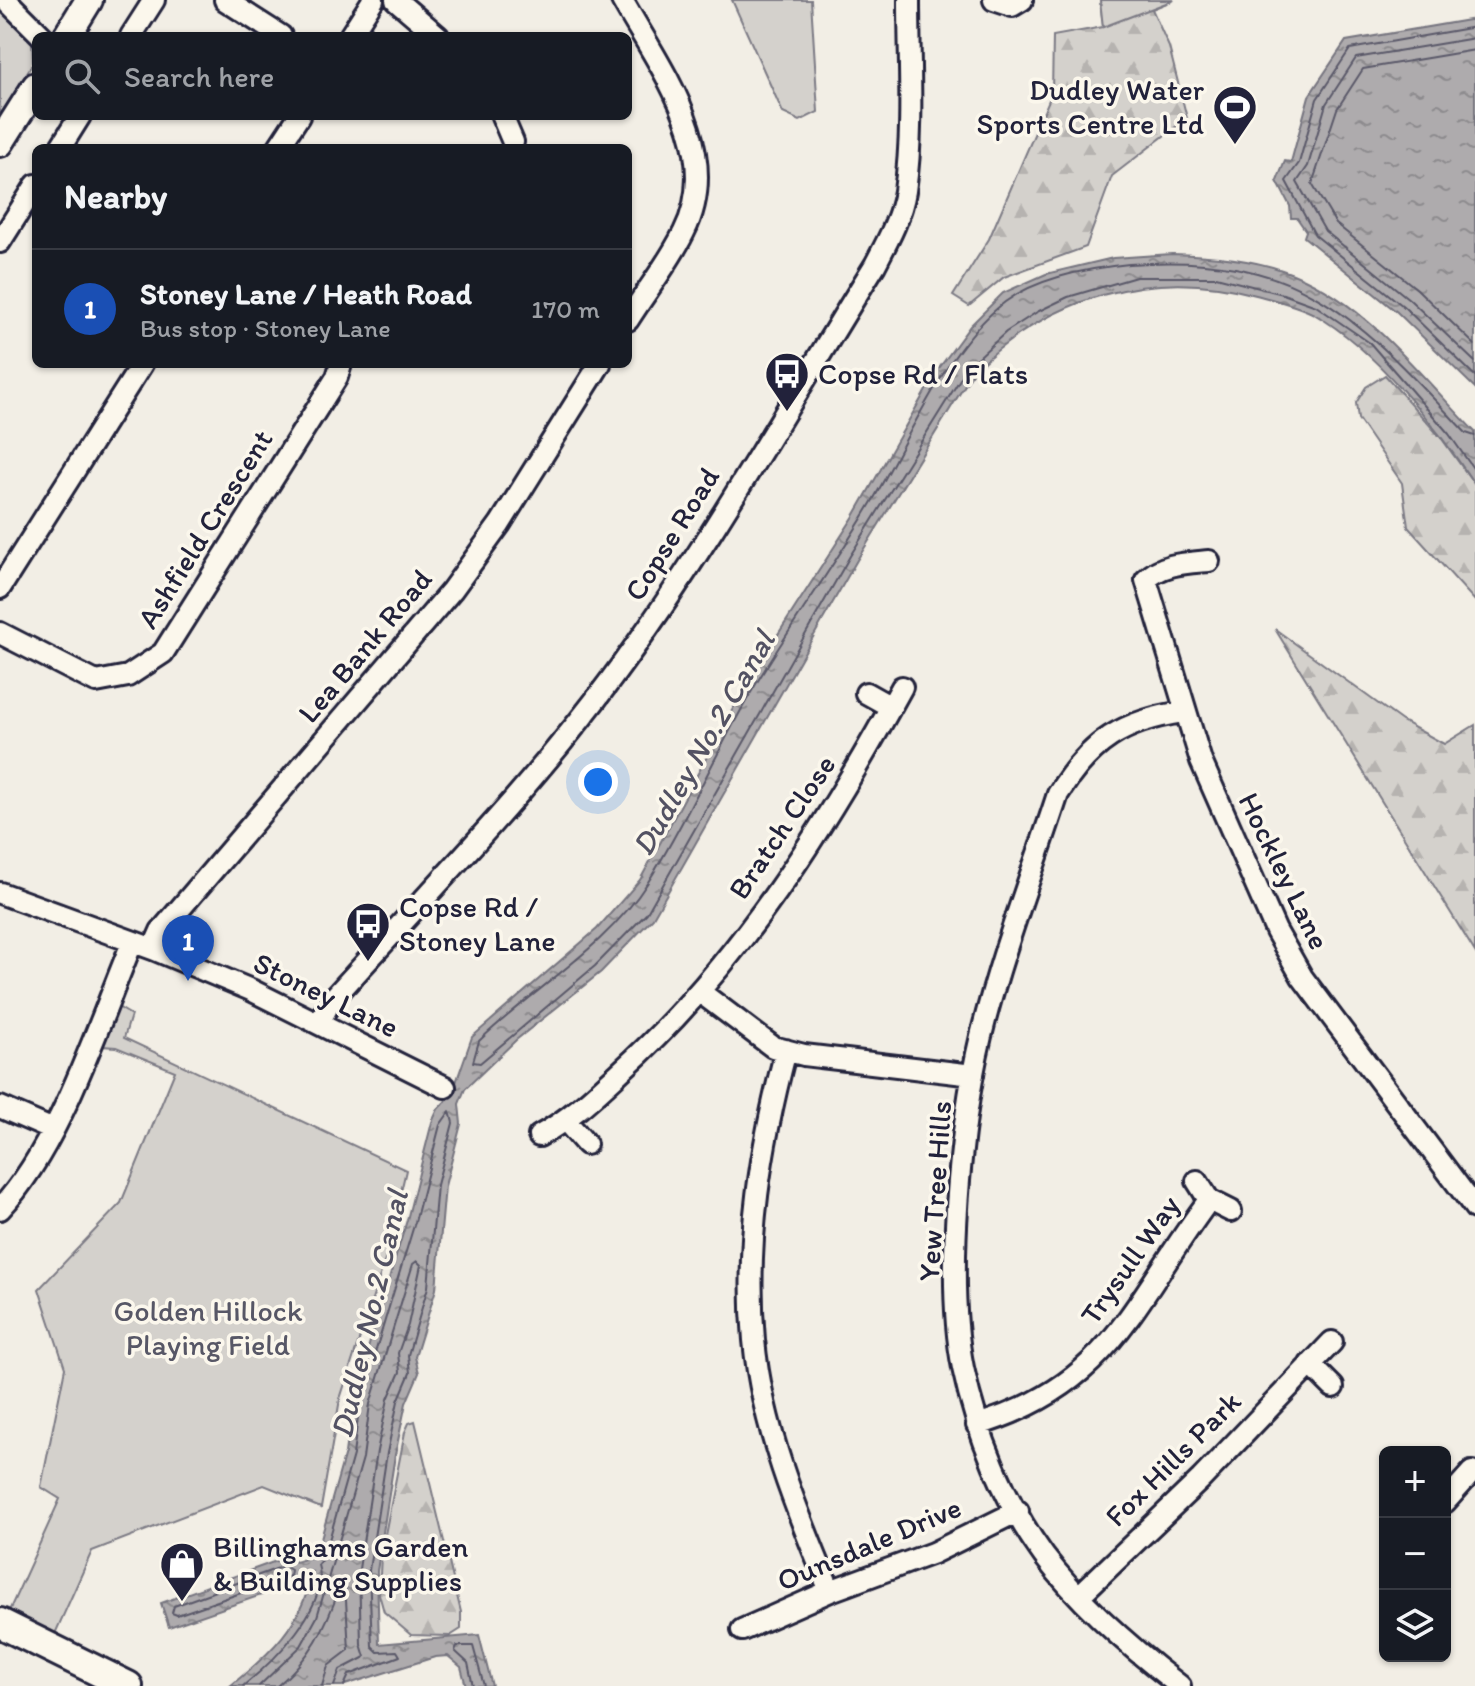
<!DOCTYPE html>
<meta charset="utf-8">
<style>
:root{--surface:#171b24;--page:#20242c;--text:#f1f3f6;--muted:#9ea1a6;--line:#363941;--accent:#7c3aed}
body{margin:0;font-family:Itim,sans-serif;background:var(--page);color:var(--text)}
.controls{position:absolute;right:24px;bottom:24px;display:grid;overflow:hidden;border-radius:12px;box-shadow:0 2px 6px #0004}
.controls button{width:72px;height:72px;display:grid;place-items:center;padding:0;border:0;border-bottom:2px solid var(--line);background:var(--surface);color:var(--text);font:40px sans-serif}
.you{position:absolute;left:598px;top:782px;width:28px;height:28px;margin:-20px;border:6px solid #fff;border-radius:50%;background:#1a73e8;box-shadow:0 0 0 12px #1a73e833}
.badge{display:grid;place-items:center;width:52px;height:52px;border-radius:50%;background:var(--accent);color:#fff;font-size:26px;font-weight:700}
.pin{position:absolute;translate:-50% -66px;filter:drop-shadow(0 2px 4px #0008)}
.pin::after{content:'';position:absolute;top:42px;width:28px;height:24px;background:inherit;clip-path:polygon(0 0,100% 0,50% 100%)}
.list{margin:0;padding:0;list-style:none}
h2{display:flex;justify-content:space-between;align-items:center;height:104px;margin:0;padding:0 32px;font-size:34px}
h2 small{font-size:26px;font-weight:400;color:var(--muted)}
.list li{display:grid;grid-template-columns:52px 1fr auto;gap:24px;align-items:center;box-sizing:border-box;height:120px;padding:0 32px;border-top:2px solid var(--line)}
.list b{display:block;font-size:30px;white-space:nowrap}
.list p{margin:0;font-size:26px;white-space:nowrap;color:var(--muted)}
.list em{font-size:26px;font-style:normal;color:var(--muted)}
.icon{flex:none;width:44px;height:44px;fill:none;stroke:currentColor;stroke-width:2;stroke-linecap:round;stroke-linejoin:round}
.map{position:relative;flex:none;width:1475px;height:1686px;overflow:hidden}
.search{position:absolute;background:var(--surface);box-shadow:0 2px 6px #0004;left:32px;top:32px;width:600px;height:88px;display:flex;align-items:center;gap:20px;box-sizing:border-box;padding:0 28px;border-radius:12px;color:var(--muted);font-size:30px}
.panel{position:absolute;background:var(--surface);box-shadow:0 2px 6px #0004;left:32px;top:144px;width:600px;height:224px;border-radius:12px}
.map>svg:first-child{display:block}
.forest{fill:url(#forest-firs);stroke:#7b7a84;stroke-width:2}
.park{fill:#d4d1cc;stroke:#7b7a84;stroke-width:2}
.water{fill:url(#water-ripples);stroke:#76747f;stroke-width:2}
.lines{fill:none;stroke-linecap:round;stroke-linejoin:round}
.shore{stroke:#5a5969;stroke-width:2}
.minor-casing{stroke:#22223b;stroke-width:26}
.tertiary-casing{stroke:#22223b;stroke-width:32}
.secondary-casing{stroke:#22223b;stroke-width:34}
.minor{stroke:#fbf7ec;stroke-width:20}
.tertiary{stroke:#fbf7ec;stroke-width:26}
.secondary{stroke:#fbf7ec;stroke-width:28}
.labels{text-anchor:middle;stroke-width:7;stroke-linejoin:round;paint-order:stroke}
.poi-label{font-size:30px;fill:#22223b;stroke:#fbf7ec;text-anchor:start}
.street-label{font-size:30px;fill:#22223b;stroke:#fbf7ec}
.park-label{font-size:30px;fill:#575766;stroke:#fbf7ec}
.water-label{font-size:32px;font-style:italic;fill:#535263;stroke:#fbf7ec}
</style>
<div class="map">
<svg width="1475" height="1686" viewBox="0 0 1475 1686">
<defs>
<pattern id="forest-firs" width="22" height="20" patternUnits="userSpaceOnUse" patternTransform="scale(2)"><rect width="22" height="20" fill="#d4d1cc"/><path d="M5 1l3.5 6h-7zM16 11l3.5 6h-7z" fill="#b6b3b0"/></pattern>
<pattern id="water-ripples" width="26" height="14" patternUnits="userSpaceOnUse" patternTransform="scale(2)"><rect width="26" height="14" fill="#aeabad"/><path d="M2 4q2-2 4 0t4 0M15 11q2-2 4 0t4 0" fill="none" stroke="#8d8b8e"/></pattern>
</defs>
<rect width="100%" height="100%" fill="#f2eee5"/>
<filter id="ink" filterUnits="userSpaceOnUse"><feTurbulence type="fractalNoise" baseFrequency=".0125" numOctaves="2"/><feDisplacementMap in="SourceGraphic" scale="16" xChannelSelector="R" yChannelSelector="G"/><feConvolveMatrix kernelMatrix="1 2 1 2 8 2 1 2 1" color-interpolation-filters="sRGB"/></filter>
<g filter="url(#ink)">
<!-- forest -->
<path class="forest" d="M1100,0H1174L1152,9L1169,47L1187,118L1112,176L1086,247L1004,277L969,306L953,296L989,239L1052,93L1053,36L1103,27Z
M1385,375L1442,439L1475,485V601L1408,527L1402,483L1358,419L1356,403L1366,387Z
M1275,629L1402,721L1444,744L1475,725V952Z
M415,1421L461,1612V1629L450,1636L411,1635L384,1612L379,1594L381,1555L405,1432L409,1423Z"/>
<!-- park -->
<path class="park" d="M732,0H811L818,112L800,121L783,113Z
M1100,0H1174L1103,27Z
M0,9L32,41L33,63L0,115Z
M118,1007L131,1015L124,1038L406,1170L385,1260L340,1399L321,1508L264,1485L92,1551L55,1634L9,1611L60,1499L41,1487L65,1368L39,1289L121,1203L175,1071L116,1047L102,1046Z"/>
<!-- water -->
<path class="water" d="M1475,19V388L1397,312L1304,237L1306,231L1297,218H1291L1290,206L1277,181L1285,161L1291,162L1309,96L1346,41Z
M1172,254C1208,255 1247,258 1282,270C1361,296 1419,374 1475,432V485C1437,427 1375,349 1314,314C1297,305 1275,300 1256,295C1152,266 1050,297 973,372L857,560L653,918L601,972L516,1040L465,1089L459,1104L461,1124L445,1186L436,1289L415,1357L419,1373L406,1403L395,1455L377,1571L379,1644L479,1635L492,1686H466L461,1667L448,1656L435,1657L342,1686H230C269,1655 303,1624 312,1572L302,1573L296,1583L169,1627L161,1603L287,1557L295,1562L316,1556L345,1453L352,1401L407,1220L432,1122L438,1109L452,1094L472,1037L597,929L640,880L748,681L854,516L937,371L970,326L1003,293L1046,274L1113,258Z"/>
<g class="lines">
<!-- shore -->
<path class="shore" d="M1475,27L1350,49L1317,99L1299,163L1286,181L1315,235L1403,306L1475,376
M1475,38L1356,58L1326,104L1308,166L1297,182L1325,231L1409,299L1475,362
M1475,50L1363,69L1337,109L1312,184L1336,224L1417,289L1475,345
M1475,436L1466,433C1357,318 1302,251 1129,264C1090,268 1037,278 1005,302C947,346 909,438 873,500C836,563 793,622 756,684C717,749 688,819 648,882C607,947 534,988 479,1041L473,1062L480,1063L595,966L647,913L850,556L967,368L1006,332L1037,312L1068,297L1136,277H1216L1283,294L1316,306L1370,343L1449,434L1475,471
M284,1566L291,1570L290,1576L177,1615L172,1613L174,1606Z
M243,1686C272,1663 331,1606 318,1565L324,1558L353,1455L360,1402L415,1222L440,1125L450,1111L453,1123L437,1185L428,1287L408,1355L410,1373L398,1401L387,1453L369,1570L372,1646L378,1652L397,1651L400,1656L349,1675L344,1686
M259,1686L301,1646L317,1617L363,1458L370,1404L413,1264L417,1261L421,1265L408,1325L398,1353L400,1372L388,1399L377,1451L359,1569L361,1644L365,1657L340,1670L334,1686
M277,1686C311,1658 326,1627 340,1587L345,1584L349,1650L328,1666L322,1686
M473,1686L468,1663L455,1651L457,1646H473L484,1686"/>
<!-- minor casing -->
<g class="minor-casing">
<path id="minor" d="M6,0L42,36
M225,0L281,36
M396,0L438,36
M622,0C660,68 725,151 684,232C669,263 646,291 628,320
M994,0L1012,6L1022,0
M131,36L154,0
M350,36L373,0
M502,116L513,142
M60,148L80,116
M278,148L299,116
M0,242L36,185
M1209,561C1187,563 1162,563 1146,580L1201,761L1276,931L1302,977L1475,1208
M0,588L142,364
M0,633L96,682L128,676L163,653L337,377L341,364
M866,693L891,707
M0,893L153,949L251,990L445,1087
M153,949L161,931L452,590L500,524L600,364
M700,992L773,1047L804,1055L973,1075
M319,1023L330,1002C425,896 527,793 612,678C709,547 789,403 875,265C887,242 901,217 905,191C914,128 909,63 909,0
M786,1050C761,1146 745,1241 754,1340C762,1427 797,1512 830,1591
M0,1107L53,1130
M566,1121L586,1144
M539,1136C570,1119 594,1096 620,1072C740,964 825,827 902,687
M1197,1181L1209,1200L1231,1211
M0,1209C60,1146 98,1024 132,943
M1310,1364L1333,1387
M977,1425C1112,1385 1133,1301 1209,1200
M1445,1502L1472,1472
M1079,1596L1201,1479L1332,1342
M742,1630L830,1591L933,1553L1018,1511
M1180,1686C1132,1649 1081,1605 1044,1556C1004,1501 977,1434 963,1368C945,1280 960,1124 981,1036C1001,954 1032,874 1058,794C1091,741 1123,721 1183,712"/>
</g>
<!-- tertiary casing -->
<g class="tertiary-casing">
<path id="tertiary" d="M67,36L89,0
M0,143L36,86"/>
</g>
<!-- secondary casing -->
<g class="secondary-casing">
<path id="secondary" d="M0,1623L128,1686"/>
</g>
<!-- minor -->
<use href="#minor" class="minor"/>
<!-- tertiary -->
<use href="#tertiary" class="tertiary"/>
<!-- secondary -->
<use href="#secondary" class="secondary"/>
</g>
</g>
<!-- icons -->
<defs>
<g id="stadium-pin" transform="scale(2.3)"><path d="M0 17L-7.5 6A9.5 9.5 0 1 1 7.5 6Z" fill="#22223b" stroke="#fbf7ec"/><path d="M0-5a6.5 5 0 1 0 0 10a6.5 5 0 1 0 0-10ZM-3.5-1.8h7v3.6h-7Z" fill="#fff"/></g>
<g id="bus-pin" transform="scale(2.3)"><path d="M0 17L-7.5 6A9.5 9.5 0 1 1 7.5 6Z" fill="#22223b" stroke="#fbf7ec"/><path d="M-5-6H5V4H4V6H2V4H-2V6H-4V4H-5ZM-3.5-4V0h7V-4ZM-3.5 1.2v1.5H-2V1.2ZM2 1.2v1.5H3.5V1.2Z" fill="#fff"/></g>
<g id="shop-pin" transform="scale(2.3)"><path d="M0 17L-7.5 6A9.5 9.5 0 1 1 7.5 6Z" fill="#22223b" stroke="#fbf7ec"/><path d="M-5-2.5h2.3a2.7 3.5 0 0 1 5.4 0H5L5.5 6h-11ZM-1.5-2.5h3a1.5 2.3 0 0 0-3 0Z" fill="#fff"/></g>
</defs>
<g fill-rule="evenodd">
<use href="#stadium-pin" x="1235" y="107"/>
<use href="#bus-pin" x="787" y="374"/>
<use href="#bus-pin" x="368" y="924"/>
<use href="#shop-pin" x="182" y="1564"/>
</g>
<g class="labels">
<!-- poi labels -->
<g class="poi-label">
<text x="1204" y="100" text-anchor="end">Dudley Water<tspan x="1204" dy="34">Sports Centre Ltd</tspan></text>
<text x="818" y="384">Copse Rd / Flats</text>
<text x="399" y="917">Copse Rd /<tspan x="399" dy="34">Stoney Lane</tspan></text>
<text x="213" y="1557">Billinghams Garden<tspan x="213" dy="34">&amp; Building Supplies</tspan></text>
</g>
<!-- street labels -->
<g class="street-label">
<text transform="translate(205 529) rotate(-58)" y="10">Ashfield Crescent</text>
<text transform="translate(672 534) rotate(-58)" y="10">Copse Road</text>
<text transform="translate(365 646) rotate(-50)" y="10">Lea Bank Road</text>
<text transform="translate(782 827) rotate(-56)" y="10">Bratch Close</text>
<text transform="translate(1284 871) rotate(64)" y="10">Hockley Lane</text>
<text transform="translate(326 995) rotate(26)" y="10">Stoney Lane</text>
<text transform="translate(935 1191) rotate(-86)" y="10">Yew Tree Hills</text>
<text transform="translate(1130 1260) rotate(-55)" y="10">Trysull Way</text>
<text transform="translate(1173 1459) rotate(-45)" y="10">Fox Hills Park</text>
<text transform="translate(869 1544) rotate(-23)" y="10">Ounsdale Drive</text>
</g>
<!-- park labels -->
<g class="park-label">
<text x="208" y="1321">Golden Hillock<tspan x="208" dy="34">Playing Field</tspan></text>
</g>
<!-- water labels -->
<g class="water-label">
<text transform="translate(703 743) rotate(-60)" y="11">Dudley No.2 Canal</text>
<text transform="translate(369 1314) rotate(-77)" y="11">Dudley No.2 Canal</text>
</g>
</g>
</svg>
<div class="controls">
<button>+</button>
<button>−</button>
<button><svg class="icon" aria-label="layers" viewBox="0 0 24 24"><path d="M12 4l9 5-9 5-9-5zM3 14l9 5 9-5"/></svg></button>
</div>
<div class="you"></div>
<div class="pin badge" style="left:188px;top:981px;background:#1a4fb4">1</div>
<div class="search"><svg class="icon" aria-label="search" viewBox="0 0 24 24"><circle cx="10" cy="10" r="6"/><path d="M15 15l6 6"/></svg>Search here</div>
<section class="panel">
<h2>Nearby<small></small></h2>
<ul class="list">
<li><span class="badge" style="background:#1a4fb4">1</span><div><b>Stoney Lane / Heath Road</b><p>Bus stop · Stoney Lane</p></div><em>170 m</em></li>
</ul>
</section>
</div>
